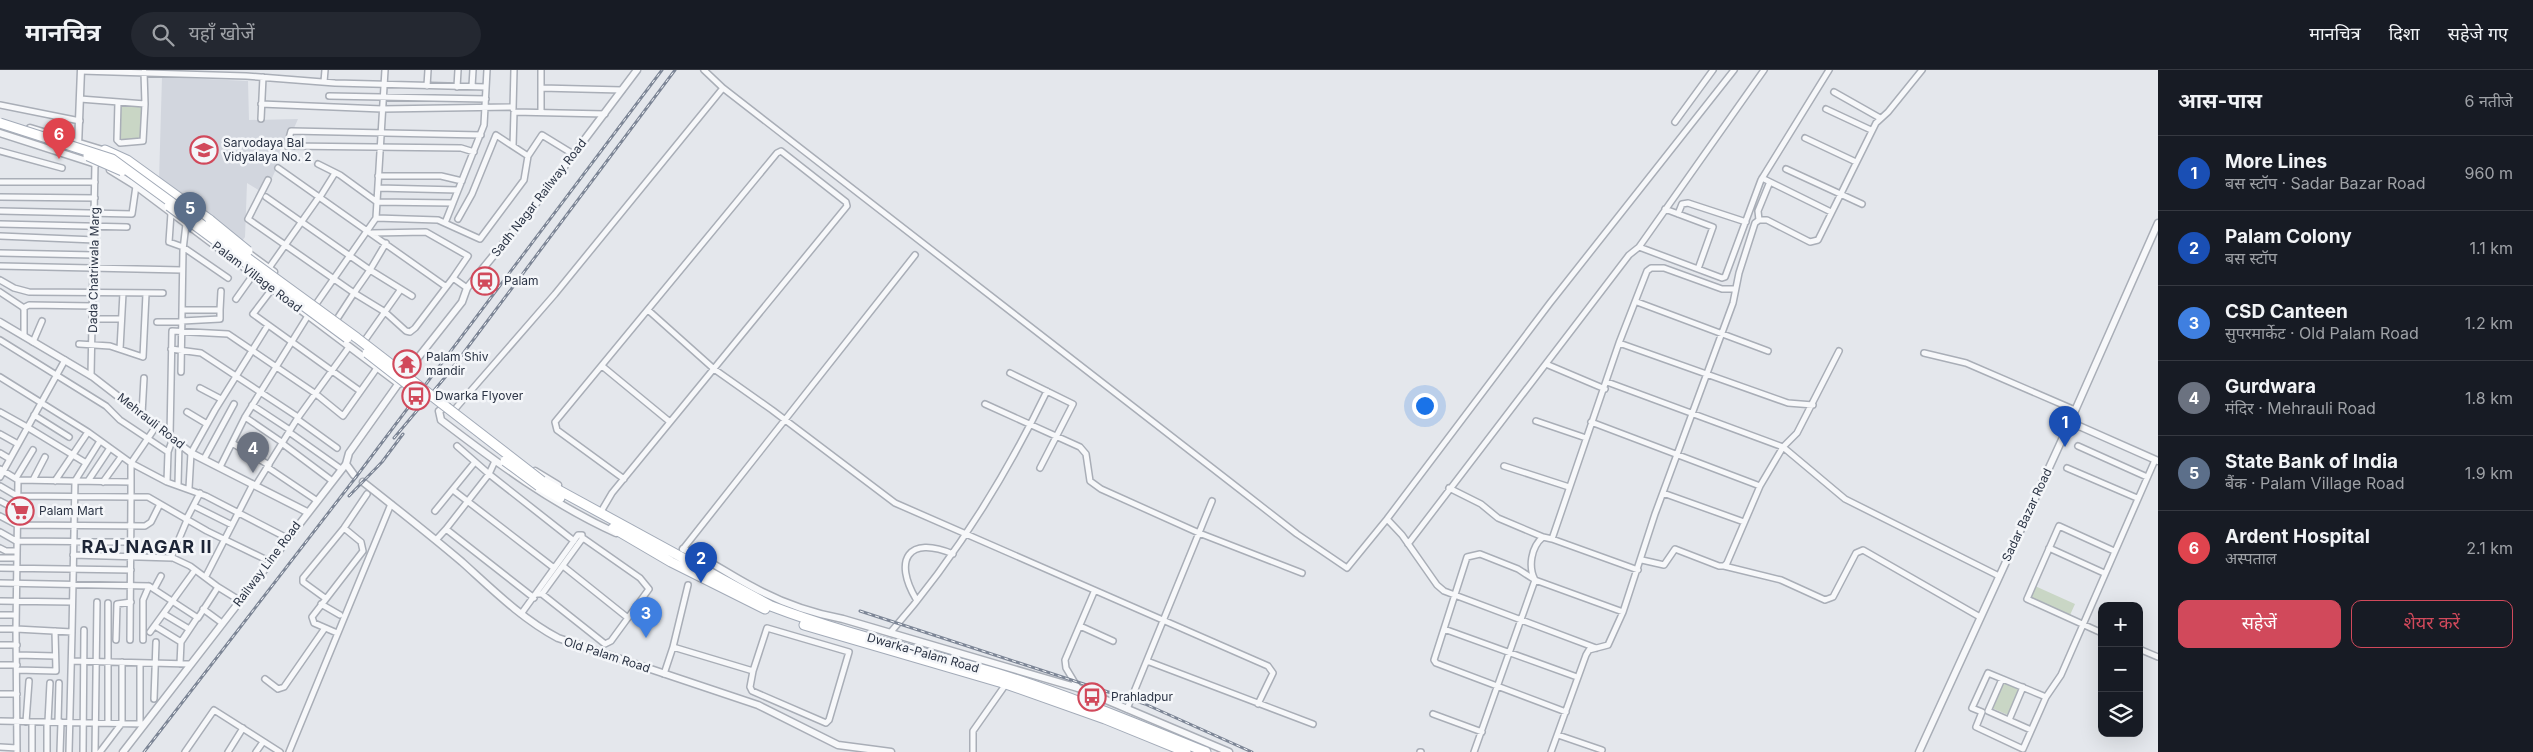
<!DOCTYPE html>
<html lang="hi">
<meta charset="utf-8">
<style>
:root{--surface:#171b24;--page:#242831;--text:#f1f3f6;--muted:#9ea1a6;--line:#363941;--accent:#d1495b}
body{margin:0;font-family:Inter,"Noto Sans Devanagari",sans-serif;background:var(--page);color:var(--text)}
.controls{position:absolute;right:15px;bottom:15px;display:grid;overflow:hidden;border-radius:10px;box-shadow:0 5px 20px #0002}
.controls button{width:45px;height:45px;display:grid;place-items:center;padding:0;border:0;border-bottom:1px solid var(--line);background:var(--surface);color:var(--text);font:25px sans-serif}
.you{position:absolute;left:1424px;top:335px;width:18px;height:18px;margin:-12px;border:4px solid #fff;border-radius:50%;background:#1a73e8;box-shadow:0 0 0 8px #1a73e833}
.badge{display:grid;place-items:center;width:32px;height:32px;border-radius:50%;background:var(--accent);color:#fff;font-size:16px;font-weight:700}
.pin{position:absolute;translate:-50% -41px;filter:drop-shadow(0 1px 2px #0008)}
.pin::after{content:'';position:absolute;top:26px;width:18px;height:15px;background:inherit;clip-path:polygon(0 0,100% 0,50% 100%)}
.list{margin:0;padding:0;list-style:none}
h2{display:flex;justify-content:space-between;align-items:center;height:65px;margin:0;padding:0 20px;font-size:21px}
h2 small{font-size:16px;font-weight:400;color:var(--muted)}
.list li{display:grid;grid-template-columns:32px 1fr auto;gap:15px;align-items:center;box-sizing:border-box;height:75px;padding:0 20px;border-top:1px solid var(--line)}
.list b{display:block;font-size:19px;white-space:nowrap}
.list p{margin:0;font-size:16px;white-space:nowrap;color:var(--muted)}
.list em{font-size:16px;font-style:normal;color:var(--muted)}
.actions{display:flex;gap:10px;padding:15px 20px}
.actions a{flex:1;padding:11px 0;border:1px solid var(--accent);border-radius:10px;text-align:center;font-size:18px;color:var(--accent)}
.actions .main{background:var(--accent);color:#fff}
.icon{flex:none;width:28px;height:28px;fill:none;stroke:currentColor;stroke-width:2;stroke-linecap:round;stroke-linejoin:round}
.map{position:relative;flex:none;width:2158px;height:682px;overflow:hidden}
header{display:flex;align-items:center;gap:30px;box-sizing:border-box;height:70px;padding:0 25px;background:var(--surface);border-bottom:1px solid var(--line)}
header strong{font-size:24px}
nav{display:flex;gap:28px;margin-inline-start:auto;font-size:18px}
.search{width:350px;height:45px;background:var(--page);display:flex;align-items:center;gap:12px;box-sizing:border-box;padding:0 18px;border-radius:28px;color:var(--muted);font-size:19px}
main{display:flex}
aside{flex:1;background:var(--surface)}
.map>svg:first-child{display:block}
.built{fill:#d2d6de}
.green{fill:#c9d6c5}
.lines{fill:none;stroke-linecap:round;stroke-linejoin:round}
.minor-casing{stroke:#a9aeb7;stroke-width:8}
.tertiary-casing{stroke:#a9aeb7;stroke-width:9}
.primary-casing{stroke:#a3abb8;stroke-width:11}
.minor{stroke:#f7f8fa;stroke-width:5}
.tertiary{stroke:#f7f8fa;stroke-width:6}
.primary{stroke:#fff;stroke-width:9}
.rail-casing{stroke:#7d8696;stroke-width:3}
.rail{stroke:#f4f6f9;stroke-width:1;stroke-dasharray:4;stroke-linecap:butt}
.primary-bridge-casing{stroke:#a3abb8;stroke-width:11;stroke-linecap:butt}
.primary-bridge{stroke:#fff;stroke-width:9}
.labels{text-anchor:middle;stroke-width:5;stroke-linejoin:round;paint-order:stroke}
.poi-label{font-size:12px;fill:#2b3445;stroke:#f4f6f9;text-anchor:start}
.street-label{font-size:12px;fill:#2b3445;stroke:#f4f6f9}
.district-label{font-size:18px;font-weight:bold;letter-spacing:1px;fill:#1d2536;stroke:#f4f6f9}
</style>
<header>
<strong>मानचित्र</strong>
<div class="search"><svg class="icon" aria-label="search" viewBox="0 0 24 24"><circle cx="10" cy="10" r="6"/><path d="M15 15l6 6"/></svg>यहाँ खोजें</div>
<nav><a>मानचित्र</a><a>दिशा</a><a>सहेजे गए</a></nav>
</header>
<main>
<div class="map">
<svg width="2158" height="682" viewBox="0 0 2158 682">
<rect width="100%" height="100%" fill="#e4e7ec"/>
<!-- built -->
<path class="built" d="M162,7L248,11L249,50L298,49L265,124L247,113L245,167L242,171L159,110Z"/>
<!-- green -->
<path class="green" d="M119,33L143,35L142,70H118Z
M2035,516L2075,534L2070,545L2031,527Z
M2004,613L2019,619L2008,645L1992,638Z"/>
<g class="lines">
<!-- minor casing -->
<g class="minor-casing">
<path id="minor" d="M704,0L723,18L1229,411L1297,464L1347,498L1387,449L1550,233L1734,0
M81,1L246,6L335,13L486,17
M324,12L325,0
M427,16L428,0
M472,16L473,0
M457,17L458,0
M541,18L622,20
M1834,22L1880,48
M329,26L486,29
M80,29L145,34L144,2
M118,32L117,70L120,73L143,71L145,34
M261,34L382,39L513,37
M0,35L80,51
M513,39L514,0
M1826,39L1871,60
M541,42V0
M261,49L263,7
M1675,52L1713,0
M1805,68L1856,92
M513,76L514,42L605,44
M0,81L62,98
M474,82L461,78L287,76L291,61L481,65
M318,94L340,105L377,132L453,133
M278,98L445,216
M1786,99L1862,134
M378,106H441L462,111
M1762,108L1831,142
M268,110L248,149L354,223L337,249
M0,112H95
M378,118L458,120
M0,127L95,128
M266,127L370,200L354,223L385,242L406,261L410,262L415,258L453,208L467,218
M320,127L335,103
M1665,139L1713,157L1698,199
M0,141L132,144L136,116
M171,143L169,172L183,177L228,208
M1678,144L1682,134L1688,133L1746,152
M376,148L438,150L480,169L524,110L528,86
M458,149L472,124L496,65L528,86L542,65L573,84
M1759,150L1758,141L1769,114
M445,153L484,55L487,0
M0,154L127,157
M372,163L426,162L468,186L453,208
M0,166L95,170
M386,173L370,200L412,226
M1639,177L1722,208L1725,207L1761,110L1829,0
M0,183L94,185
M0,196L182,200
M269,198L319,127
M0,210L14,218L29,222L163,223
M272,219L253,244L360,321
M0,222L24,238V266
M236,229L253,205
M1637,232L1768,281
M314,237L376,148L385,0
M23,238L29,235L93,236
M182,240H220L221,221
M648,240L714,299L772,340L895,433L1268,596L1273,603L1258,634
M93,249H121
M182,251L220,249V240
M157,252H182
M0,270L106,336L120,350L168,382L173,368
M365,270L401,219
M33,272L42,251
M1619,273L1788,333L1813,335
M79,274L110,276L143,287L146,224
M120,279L123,223
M171,279L201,283L298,347
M1924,283L1966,293L2075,340
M1546,294L1605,319
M602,296L670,352
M181,302L183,180L186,154
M1010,303L1073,334L1040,398
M91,306L95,93
M0,307L88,362
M1607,312L1783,377L1845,429L1999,506
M200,318L221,329
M985,334L1080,377L1086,384L1090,411L1101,419L1199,463L1302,503
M252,335L290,360
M455,339L555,224L723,18
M0,342L27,357
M187,342L207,354
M142,344L144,308
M34,345L69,367
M245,347L283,373
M297,349L337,378
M1536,351L1586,368
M1591,352L1760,416
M157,355L131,393V427H148L207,461L269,491
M27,357L86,393
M289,362L341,399
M0,364L18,374
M170,366L172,261L228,264L316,324L343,346L377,298
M232,373L269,395
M283,374L331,410
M457,376L489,404L495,391
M2078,376L2147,407
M0,383L10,389
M204,389L234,334
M1504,396L1569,417
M220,397L245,347L309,244
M267,397L316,430
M2067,398L2137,428
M0,399L18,410L131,412
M0,407L65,290
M16,408L33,380
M33,410L45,387
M55,411L88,362L131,393L167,412L206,426L287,468
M88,411L110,378
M103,412L121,387
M167,412L168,382
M178,415L179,373
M256,415L297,349L349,277
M0,416L17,426L131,427L130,570
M189,418L191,383L215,340L268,255
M1449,418L1481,434L1498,448L1543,467
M453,420L554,498
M1663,423L1744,452
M0,431L17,440
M194,436L232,455
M602,440L612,423L847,136L846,132L781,81L777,83L555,352L557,360L624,409
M435,441L475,392
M0,446L17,455L145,456L151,452L159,436
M1387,449L1402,465L1437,515L1444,521L1596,578
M186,450L200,423
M0,462L16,471L131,472
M436,470L446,459
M1408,474L1629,185L1639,177L1764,0
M0,478L6,481H16
M2049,478L2104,503
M683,479L915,185
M73,485L173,488L190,496L218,517
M0,488H16
M171,488L187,450
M1642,490L1664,495L1675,479L1719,496H1724L1727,493L1760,416L1783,377L1797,363L1839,281
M563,496L628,548
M1724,496L1781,510L1825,530L1833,527L1856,483L1863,480L1980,547
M0,498L131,500
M1638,500L1552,469L1619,273L1647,201L1651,198H1664L1722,219H1735
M206,506L253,414
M0,513L149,516L198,548L218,517L239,530
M154,519L161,506
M542,524L605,574L611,571L649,519L640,508L583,468
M325,528L303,512V508L344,458L367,424
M534,528L446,459L489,404L574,471
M916,529C893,490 908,465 953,484
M0,531L72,532
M108,533V653
M321,534L340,545
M203,539L222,553
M164,544L189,559
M521,544L578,465H582V469L542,524H537
M0,545H16
M155,556L181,572L180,594
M1080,556L1113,571
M0,559H16L18,410
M1444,559L1577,607
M150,562L195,500
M337,563L314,553L312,547L363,481L361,472L344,458
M890,563C954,490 1005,408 1047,321
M2102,563L2027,529L2059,456L2114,481
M116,570L117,534L131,532
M143,570V530L149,516
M181,572L197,548
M0,575H17
M673,577L753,601L767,558L849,582L829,650L826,653L752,621L750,617L753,601
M2139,579L2158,587
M17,585L55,586
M72,591L190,594
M1147,591L1313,654
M0,595H17
M17,600L56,601L55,561
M664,604L673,577L688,515
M265,609L278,619L284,617L325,558
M2002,609L1988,641L2031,660
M1078,618L1066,598L1065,590L1094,522
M0,624H17
M2046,627L1988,603L1972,638L1982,642L1976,657L2023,679L2046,627L2061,605L2155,390
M154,629L156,572
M1127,639L1212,431
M1566,642L1436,593L1434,590L1467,487L1480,484L1518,499L1535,510L1623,542
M1433,644L1482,662
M2009,650L2023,617
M0,651L144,654
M26,652L29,611
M47,652V682
M48,652L50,613
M58,652L59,613
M140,654V593
M1558,665L1602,680
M0,677L17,678
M17,682L16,559L72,562L75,411L100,371
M32,682V652
M60,682L61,652
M69,682L72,562
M83,682L84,560
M95,682L97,532
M100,682L122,653V592
M185,682L214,640L280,682
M228,682L243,658
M256,682L263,672
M289,682L391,434
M973,682V661L1006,614
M1420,682H1421
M1474,682L1535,510C1528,497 1531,477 1543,467L1552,469
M1551,682L1586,585L1589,580L1608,575L1623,542L1655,444L1733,233L1739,203L1755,153L1759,150H1767L1810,172L1818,170L1876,53L1888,42L1922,0"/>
</g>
<!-- tertiary casing -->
<g class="tertiary-casing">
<path id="tertiary" d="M30,58L109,82
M0,63L96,94
M78,76L81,0
M110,100L136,116L399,314
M244,180L274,202
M0,252L93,307L191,383L307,442
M447,336L439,341L441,350C497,393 552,434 616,463
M2070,352L2158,391
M346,394L354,405
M535,401L558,415
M363,412C396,438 429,464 462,492C492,519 522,549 558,568L758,635L838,675L891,682
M683,479C708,489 728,504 751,516C780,532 811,543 843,549L1078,618L1229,682
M123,682L346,394L349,383L406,303L462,232L467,218L542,126L637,0
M1919,682L2070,352L2158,153"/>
</g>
<!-- primary casing -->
<g class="primary-casing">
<path id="primary" d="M105,80L127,90L210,150
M542,411L771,536C844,564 921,581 996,603C1068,625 1137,654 1206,682
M539,416L560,428
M613,458L671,492L765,539
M804,555L1006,614L1105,649L1186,682"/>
</g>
<!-- minor -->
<use href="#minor" class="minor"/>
<!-- tertiary -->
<use href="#tertiary" class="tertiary"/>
<!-- primary -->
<use href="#primary" class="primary"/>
<!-- rail casing -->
<g class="rail-casing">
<path id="rail" d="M394,368L447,305L675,0
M349,426L382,392L403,364
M860,541L1145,634L1252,682
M144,682L356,407L662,0"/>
</g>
<!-- rail -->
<use href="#rail" class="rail"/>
<!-- primary-bridge casing -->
<g class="primary-bridge-casing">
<path id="primary-bridge" d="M0,53L112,89L357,268L542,411
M88,86L122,101
M169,136L347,268
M210,150L248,181
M367,283L426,329
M505,391L539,416"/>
</g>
<!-- primary-bridge -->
<use href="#primary-bridge" class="primary-bridge"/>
</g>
<!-- icons -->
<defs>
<g id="school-ring" transform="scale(1.4375)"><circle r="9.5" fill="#f4f6f9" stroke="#d1495b" stroke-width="1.5"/><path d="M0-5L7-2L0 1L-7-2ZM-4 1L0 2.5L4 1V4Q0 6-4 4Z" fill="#d1495b"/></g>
<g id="station-ring" transform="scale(1.4375)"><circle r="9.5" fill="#f4f6f9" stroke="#d1495b" stroke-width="1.5"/><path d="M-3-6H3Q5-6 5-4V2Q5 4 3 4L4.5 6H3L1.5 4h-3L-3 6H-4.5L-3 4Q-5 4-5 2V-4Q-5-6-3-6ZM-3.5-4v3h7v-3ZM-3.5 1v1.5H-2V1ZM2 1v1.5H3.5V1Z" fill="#d1495b"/></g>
<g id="temple-ring" transform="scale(1.4375)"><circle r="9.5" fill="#f4f6f9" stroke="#d1495b" stroke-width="1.5"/><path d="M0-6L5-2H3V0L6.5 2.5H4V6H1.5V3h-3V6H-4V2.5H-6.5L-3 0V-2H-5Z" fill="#d1495b"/></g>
<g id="bus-ring" transform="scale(1.4375)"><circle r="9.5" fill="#f4f6f9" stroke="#d1495b" stroke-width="1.5"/><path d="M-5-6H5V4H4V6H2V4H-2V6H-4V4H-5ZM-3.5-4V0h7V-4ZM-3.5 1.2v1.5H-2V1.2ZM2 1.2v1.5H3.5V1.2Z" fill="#d1495b"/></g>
<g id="supermarket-ring" transform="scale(1.4375)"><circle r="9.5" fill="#f4f6f9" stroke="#d1495b" stroke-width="1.5"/><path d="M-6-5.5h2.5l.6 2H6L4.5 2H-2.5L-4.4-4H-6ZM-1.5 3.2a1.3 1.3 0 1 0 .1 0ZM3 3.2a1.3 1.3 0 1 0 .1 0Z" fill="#d1495b"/></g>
</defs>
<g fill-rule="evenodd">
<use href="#school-ring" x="204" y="80"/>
<use href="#station-ring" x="485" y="211"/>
<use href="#temple-ring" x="407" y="294"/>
<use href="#bus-ring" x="416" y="326"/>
<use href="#supermarket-ring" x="20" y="441"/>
<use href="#bus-ring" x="1092" y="627"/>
</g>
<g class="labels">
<!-- poi labels -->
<g class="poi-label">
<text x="223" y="77">Sarvodaya Bal<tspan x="223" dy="14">Vidyalaya No. 2</tspan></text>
<text x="504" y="215">Palam</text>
<text x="426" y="291">Palam Shiv<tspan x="426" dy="14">mandir</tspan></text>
<text x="435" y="330">Dwarka Flyover</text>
<text x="39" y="445">Palam Mart</text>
<text x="1111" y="631">Prahladpur</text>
</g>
<!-- street labels -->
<g class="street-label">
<text transform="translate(539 128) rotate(-52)" y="4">Sadh Nagar Railway Road</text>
<text transform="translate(94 200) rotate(-89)" y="4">Dada Chatriwala Marg</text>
<text transform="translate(257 207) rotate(37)" y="4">Palam Village Road</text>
<text transform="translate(151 351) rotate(38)" y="4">Mehrauli Road</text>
<text transform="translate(2027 445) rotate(-65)" y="4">Sadar Bazar Road</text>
<text transform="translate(267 494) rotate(-53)" y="4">Railway Line Road</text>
<text transform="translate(923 583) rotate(16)" y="4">Dwarka-Palam Road</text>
<text transform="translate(607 585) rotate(18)" y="4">Old Palam Road</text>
</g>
<!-- district labels -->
<g class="district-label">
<text x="147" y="483">RAJ NAGAR II</text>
</g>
</g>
</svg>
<div class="controls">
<button>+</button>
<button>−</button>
<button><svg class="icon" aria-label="layers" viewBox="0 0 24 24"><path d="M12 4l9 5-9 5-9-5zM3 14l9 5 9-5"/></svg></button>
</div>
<div class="you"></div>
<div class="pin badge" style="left:2065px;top:377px;background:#1a4fb4">1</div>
<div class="pin badge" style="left:701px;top:513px;background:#1a4fb4">2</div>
<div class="pin badge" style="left:646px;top:568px;background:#3f7fe0">3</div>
<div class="pin badge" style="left:253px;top:403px;background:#6b7280">4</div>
<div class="pin badge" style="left:190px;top:163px;background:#5c6f8a">5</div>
<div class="pin badge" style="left:59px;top:89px;background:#e0444e">6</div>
</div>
<aside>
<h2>आस-पास<small>6 नतीजे</small></h2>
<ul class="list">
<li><span class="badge" style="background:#1a4fb4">1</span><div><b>More Lines</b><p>बस स्टॉप · Sadar Bazar Road</p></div><em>960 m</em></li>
<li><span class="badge" style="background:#1a4fb4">2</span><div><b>Palam Colony</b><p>बस स्टॉप</p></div><em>1.1 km</em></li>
<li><span class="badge" style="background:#3f7fe0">3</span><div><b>CSD Canteen</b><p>सुपरमार्केट · Old Palam Road</p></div><em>1.2 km</em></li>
<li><span class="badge" style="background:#6b7280">4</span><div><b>Gurdwara</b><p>मंदिर · Mehrauli Road</p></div><em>1.8 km</em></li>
<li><span class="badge" style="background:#5c6f8a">5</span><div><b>State Bank of India</b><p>बैंक · Palam Village Road</p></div><em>1.9 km</em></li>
<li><span class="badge" style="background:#e0444e">6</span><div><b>Ardent Hospital</b><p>अस्पताल</p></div><em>2.1 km</em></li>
</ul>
<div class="actions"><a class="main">सहेजें</a><a>शेयर करें</a></div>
</aside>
</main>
